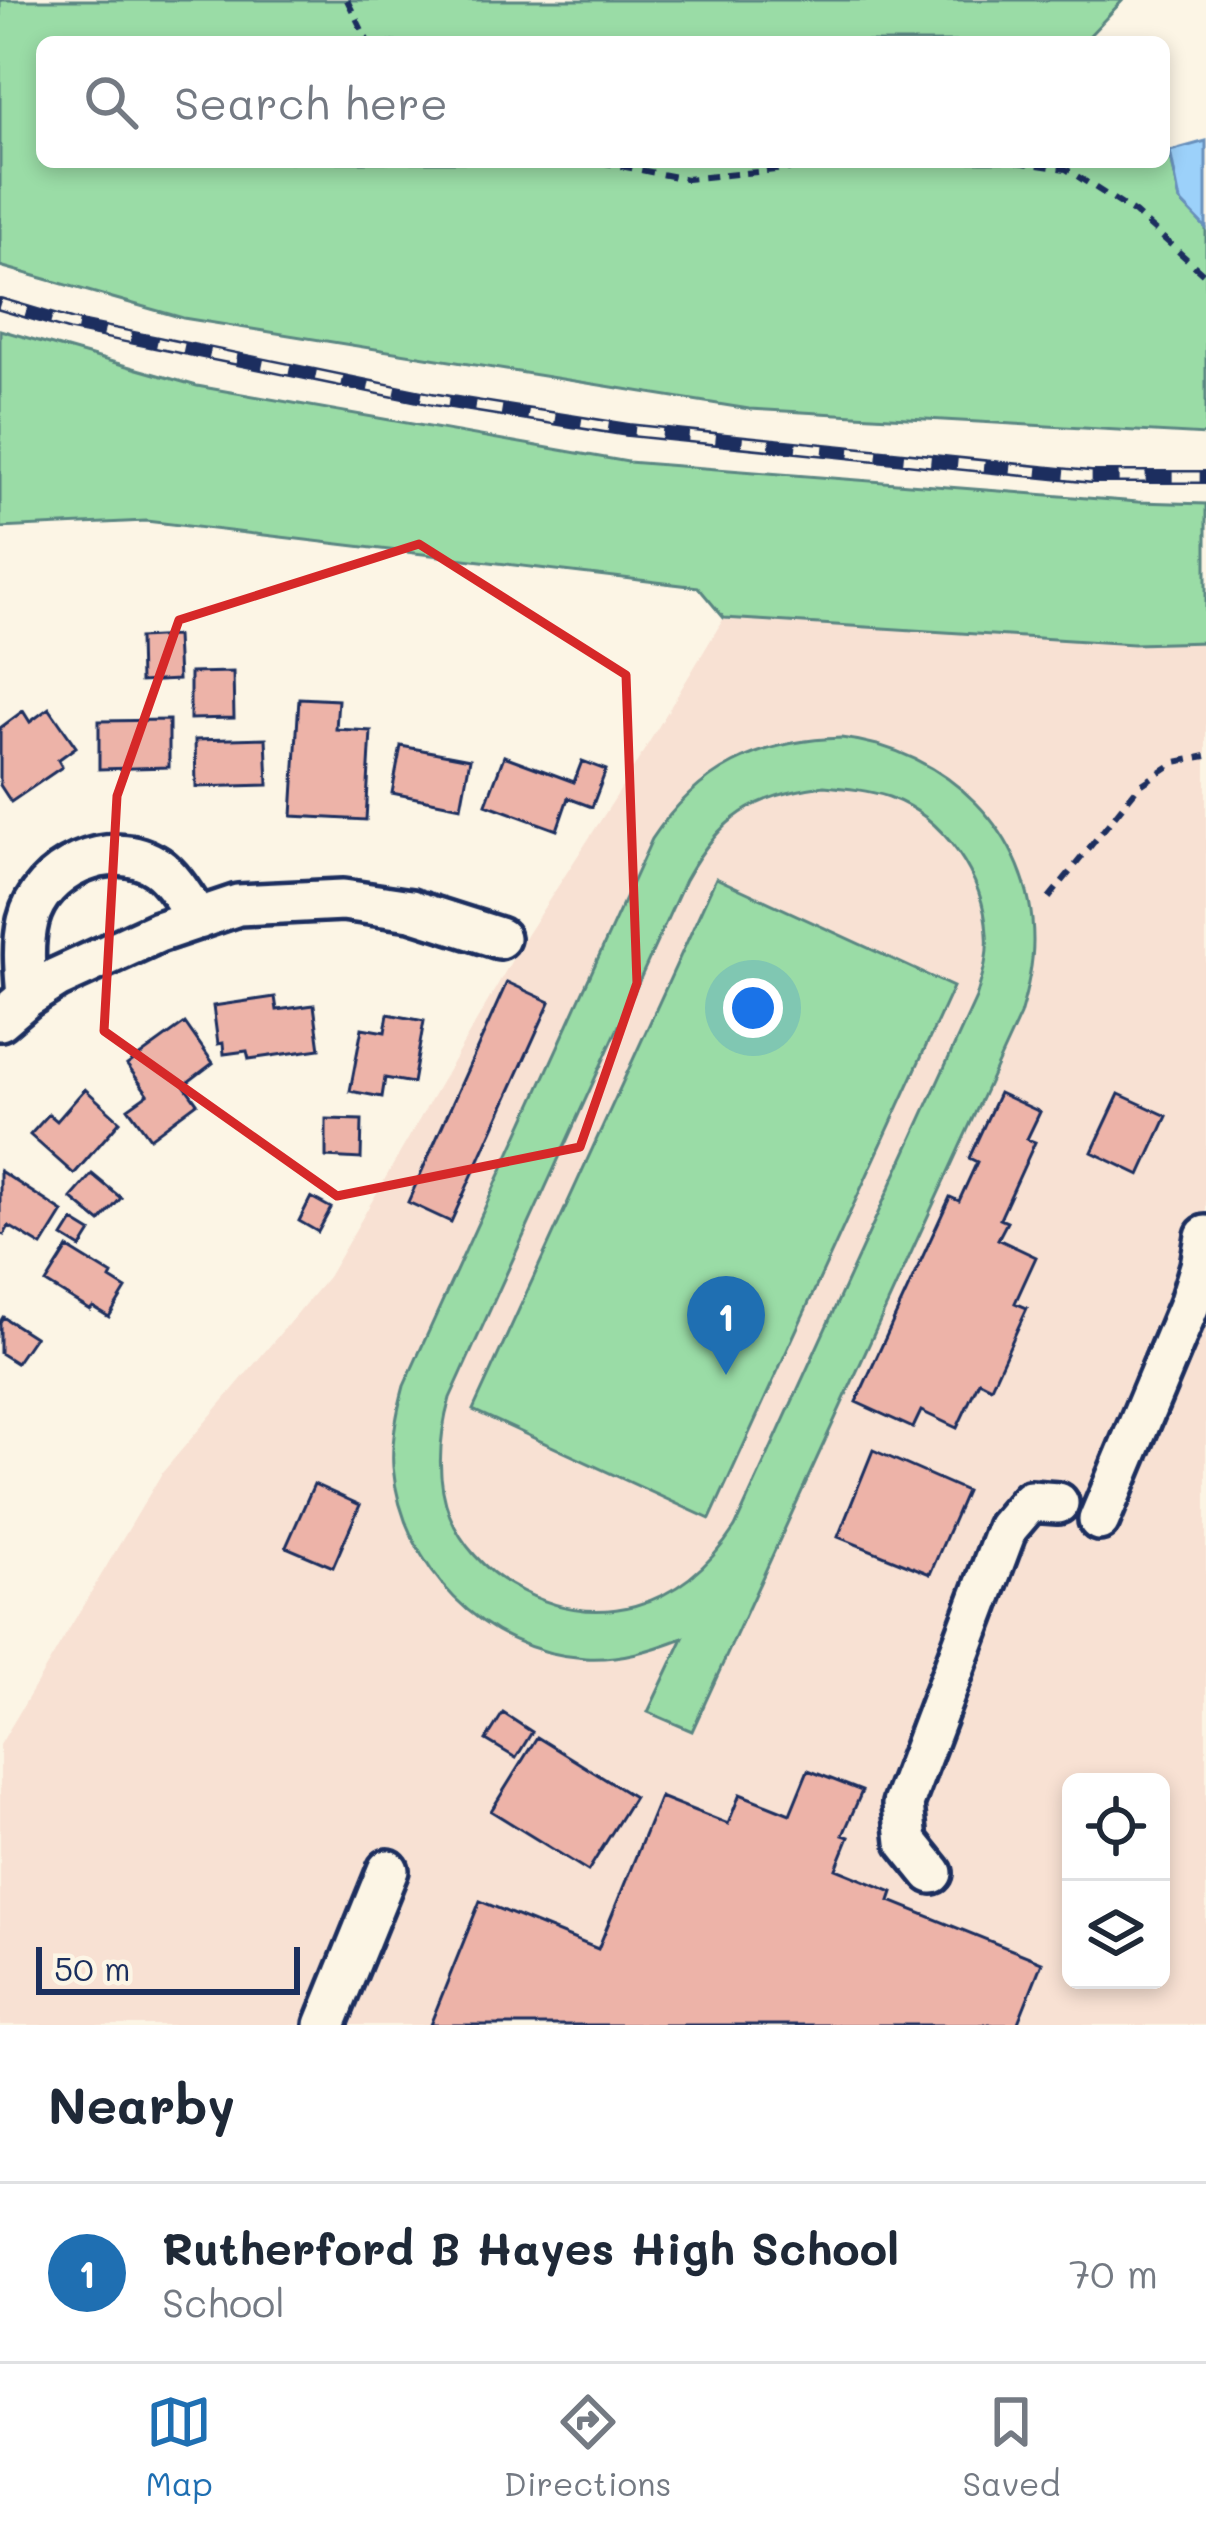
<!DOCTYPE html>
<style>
:root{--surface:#fff;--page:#f6f6f7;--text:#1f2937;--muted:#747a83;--line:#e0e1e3;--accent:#1f6fb2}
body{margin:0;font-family:Mali,sans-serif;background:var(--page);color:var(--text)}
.controls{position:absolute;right:36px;bottom:36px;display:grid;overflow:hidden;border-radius:18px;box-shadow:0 6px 18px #0003}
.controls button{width:108px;height:108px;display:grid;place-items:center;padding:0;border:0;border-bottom:3px solid var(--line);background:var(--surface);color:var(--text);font:60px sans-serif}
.scale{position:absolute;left:36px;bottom:30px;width:264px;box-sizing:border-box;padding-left:12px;border:6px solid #1b2f5e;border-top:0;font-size:33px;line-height:42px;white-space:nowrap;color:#1b2f5e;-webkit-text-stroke:9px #fcf5e5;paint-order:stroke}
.you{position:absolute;left:753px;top:1008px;width:42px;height:42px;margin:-30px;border:9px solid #fff;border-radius:50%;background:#1a73e8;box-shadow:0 0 0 18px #1a73e833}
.badge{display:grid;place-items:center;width:78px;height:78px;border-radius:50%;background:var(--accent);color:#fff;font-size:39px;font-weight:700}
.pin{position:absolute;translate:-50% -99px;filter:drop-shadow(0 3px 6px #0008)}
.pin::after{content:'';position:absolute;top:63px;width:42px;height:36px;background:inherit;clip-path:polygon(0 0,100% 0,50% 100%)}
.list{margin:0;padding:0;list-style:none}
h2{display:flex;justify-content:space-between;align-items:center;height:156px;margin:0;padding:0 48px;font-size:51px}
h2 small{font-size:39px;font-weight:400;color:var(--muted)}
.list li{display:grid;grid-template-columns:78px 1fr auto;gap:36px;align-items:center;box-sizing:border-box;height:180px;padding:0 48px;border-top:3px solid var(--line)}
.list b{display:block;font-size:45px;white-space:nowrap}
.list p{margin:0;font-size:39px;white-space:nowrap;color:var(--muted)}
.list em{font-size:39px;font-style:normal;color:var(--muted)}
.icon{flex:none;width:66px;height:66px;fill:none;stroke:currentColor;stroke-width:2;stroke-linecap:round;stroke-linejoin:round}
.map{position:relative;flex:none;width:1206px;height:2025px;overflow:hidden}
.search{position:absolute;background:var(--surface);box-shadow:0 6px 18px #0003;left:36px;right:36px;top:36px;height:132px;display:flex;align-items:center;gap:30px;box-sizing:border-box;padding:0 42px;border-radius:18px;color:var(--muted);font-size:45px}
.sheet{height:336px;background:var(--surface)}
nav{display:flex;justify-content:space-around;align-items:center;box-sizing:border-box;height:168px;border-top:3px solid var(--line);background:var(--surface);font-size:33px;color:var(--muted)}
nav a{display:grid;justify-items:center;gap:6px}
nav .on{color:var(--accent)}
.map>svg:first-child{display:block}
.built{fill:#f8e1d3;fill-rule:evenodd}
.green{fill:#9adca6;stroke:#5a8682;stroke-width:3;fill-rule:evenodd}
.water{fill:#9cd1fa;stroke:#6890bc;stroke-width:3}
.building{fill:#edb3a8;stroke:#1b2f5e;stroke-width:3}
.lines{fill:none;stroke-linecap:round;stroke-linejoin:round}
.minor-casing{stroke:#1b2f5e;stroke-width:48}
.path{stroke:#1b2f5e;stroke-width:6;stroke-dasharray:12 9;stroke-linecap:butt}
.minor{stroke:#fcf5e5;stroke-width:39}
.rail-casing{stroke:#1b2f5e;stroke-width:14}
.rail{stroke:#fcf5e5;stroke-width:9;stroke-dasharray:27;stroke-linecap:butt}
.marked{fill:none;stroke:#d62828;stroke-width:9;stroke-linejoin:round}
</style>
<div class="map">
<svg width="1206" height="2025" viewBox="0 0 1206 2025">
<rect width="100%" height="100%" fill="#fcf5e5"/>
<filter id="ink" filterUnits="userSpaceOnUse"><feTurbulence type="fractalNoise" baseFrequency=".00833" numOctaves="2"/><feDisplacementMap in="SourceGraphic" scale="24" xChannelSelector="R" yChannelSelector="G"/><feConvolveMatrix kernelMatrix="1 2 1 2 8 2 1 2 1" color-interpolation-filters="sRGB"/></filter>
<g filter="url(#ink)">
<!-- built -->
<path class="built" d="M724,618L1133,644L1206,642V2025H0V1745L162,1473L328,1277L527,934L619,792ZM1071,1782H1161V1980H1071Z"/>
<!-- green -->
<path class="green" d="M0,0H1123L1090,35L1093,42H42V162H1164V143L1170,151L1180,201L1206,228V435L749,409L183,318L0,266Z
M0,330L197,386L628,462L1138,502L1206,504V642L1133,644L724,618L698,587L146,521L0,528Z
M841,738C945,749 1034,833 1033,942C1033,967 1027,991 1020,1015L692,1731L648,1712L683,1638C652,1650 620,1660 585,1658C484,1652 402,1567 393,1467C391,1440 397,1412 404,1386L652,839C699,768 758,741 841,738ZM824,786C846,788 868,790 889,797C944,817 984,877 987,934C989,957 982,977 976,998L735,1527C682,1609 596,1635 511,1585C485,1570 461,1544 450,1516C435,1477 439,1437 450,1398L685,880C721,816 752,796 824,786Z
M716,878L953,987L710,1519L473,1410Z"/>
<!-- water -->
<path class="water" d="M1206,141V228L1180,201L1170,151Z"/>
<!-- building -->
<path class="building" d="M176,636L178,680L140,682L139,638Z
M233,672L234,718L190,719V673Z
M299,698L338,700L336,729L371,731L366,820L292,816Z
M49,708L76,747L58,760L62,767L11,802L0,785V728L23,711L30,722Z
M169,720V767L99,769V721Z
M266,738L268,785L196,787L195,740Z
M401,746L470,759L461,807L392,793Z
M504,756L574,782L582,761L606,770L592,807L568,798L557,830L486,804Z
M507,982L550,1002L451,1222L408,1202Z
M275,997L277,1010L314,1005L320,1049L249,1059L247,1051L224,1054L223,1043L218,1044L213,1006Z
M388,1014L424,1021L413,1083L385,1078L382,1097L350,1091L362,1028L385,1032Z
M185,1023L213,1063L184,1085L197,1103L150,1138L128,1108L148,1094L127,1065Z
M85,1089L120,1121L74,1174L30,1135L49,1114L57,1121Z
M999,1093L1040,1112L1027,1139L1035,1142L1000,1219L1007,1222L998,1239L1036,1257L1015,1303L1027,1308L991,1387L979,1381L957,1428L921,1411L913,1428L856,1402L950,1197L959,1201L977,1162L969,1158Z
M1119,1094L1167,1116L1140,1175L1092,1152Z
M326,1119L362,1120L361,1159L326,1157Z
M0,1171L63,1212L42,1246L9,1226L4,1235L0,1233Z
M92,1174L121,1198L100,1222L71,1198Z
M311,1197L331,1208L318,1232L299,1221Z
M73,1221L91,1232L81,1248L63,1237Z
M68,1248L112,1275L110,1279L126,1289L109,1317L93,1307L90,1310L46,1283Z
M3,1317L34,1337L16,1363L0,1353V1322Z
M873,1450L966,1491L930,1574L838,1537Z
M314,1484L360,1505L333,1567L286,1547Z
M503,1713L532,1732L516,1758L486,1740Z
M537,1737L634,1797L588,1871L491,1811Z
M808,1770L862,1791L843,1835L849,1837L836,1869L893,1892L890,1901L1042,1962L1017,2025H430L480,1901L598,1949L660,1797L728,1824L740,1794L790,1814Z"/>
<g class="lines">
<!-- minor casing -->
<g class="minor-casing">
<path id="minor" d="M27,997L57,978L158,932L238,905L343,900L411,910L499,938
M0,1020L27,997C25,972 22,946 28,921C40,870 111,836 157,867C174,879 186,902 198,919
M1099,1520L1189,1305L1201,1266L1206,1236
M932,1873L907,1842L903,1804L1007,1528L1030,1501L1058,1503
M325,2025L388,1870"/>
</g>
<!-- path -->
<path class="path" d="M347,0L368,42
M600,162L686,179L856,162
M1017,162L1066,169L1135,213L1206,276
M1049,898L1138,787L1175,762L1206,756"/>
<!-- minor -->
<use href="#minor" class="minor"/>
<!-- rail casing -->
<g class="rail-casing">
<path id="rail" d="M0,304L71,325L432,399L628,430L1091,477H1206"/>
</g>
<!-- rail -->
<use href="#rail" class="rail"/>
</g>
</g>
<!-- marked area -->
<path class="marked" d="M419,544L626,675L637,983L580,1147L337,1196L104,1031L117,796L179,620Z"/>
</svg>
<div class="controls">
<button><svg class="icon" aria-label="locate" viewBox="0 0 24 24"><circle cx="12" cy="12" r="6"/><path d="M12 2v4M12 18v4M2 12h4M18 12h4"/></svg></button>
<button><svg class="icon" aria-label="layers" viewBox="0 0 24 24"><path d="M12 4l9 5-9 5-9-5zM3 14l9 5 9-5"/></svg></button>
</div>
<div class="scale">50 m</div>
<div class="you"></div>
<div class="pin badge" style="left:726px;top:1375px">1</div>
<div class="search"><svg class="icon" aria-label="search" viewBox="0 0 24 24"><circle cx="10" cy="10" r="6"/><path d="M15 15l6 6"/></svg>Search here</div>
</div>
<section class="sheet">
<h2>Nearby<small></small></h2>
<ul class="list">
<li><span class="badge">1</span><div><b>Rutherford B Hayes High School</b><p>School</p></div><em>70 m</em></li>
</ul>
</section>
<nav>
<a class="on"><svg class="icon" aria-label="map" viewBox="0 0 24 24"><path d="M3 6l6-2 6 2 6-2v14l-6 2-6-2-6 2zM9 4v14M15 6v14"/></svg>Map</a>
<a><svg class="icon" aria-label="directions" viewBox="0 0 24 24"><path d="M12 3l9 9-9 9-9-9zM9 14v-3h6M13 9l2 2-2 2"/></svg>Directions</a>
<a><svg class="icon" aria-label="saved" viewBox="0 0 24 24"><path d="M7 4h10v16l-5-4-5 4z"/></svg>Saved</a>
</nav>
